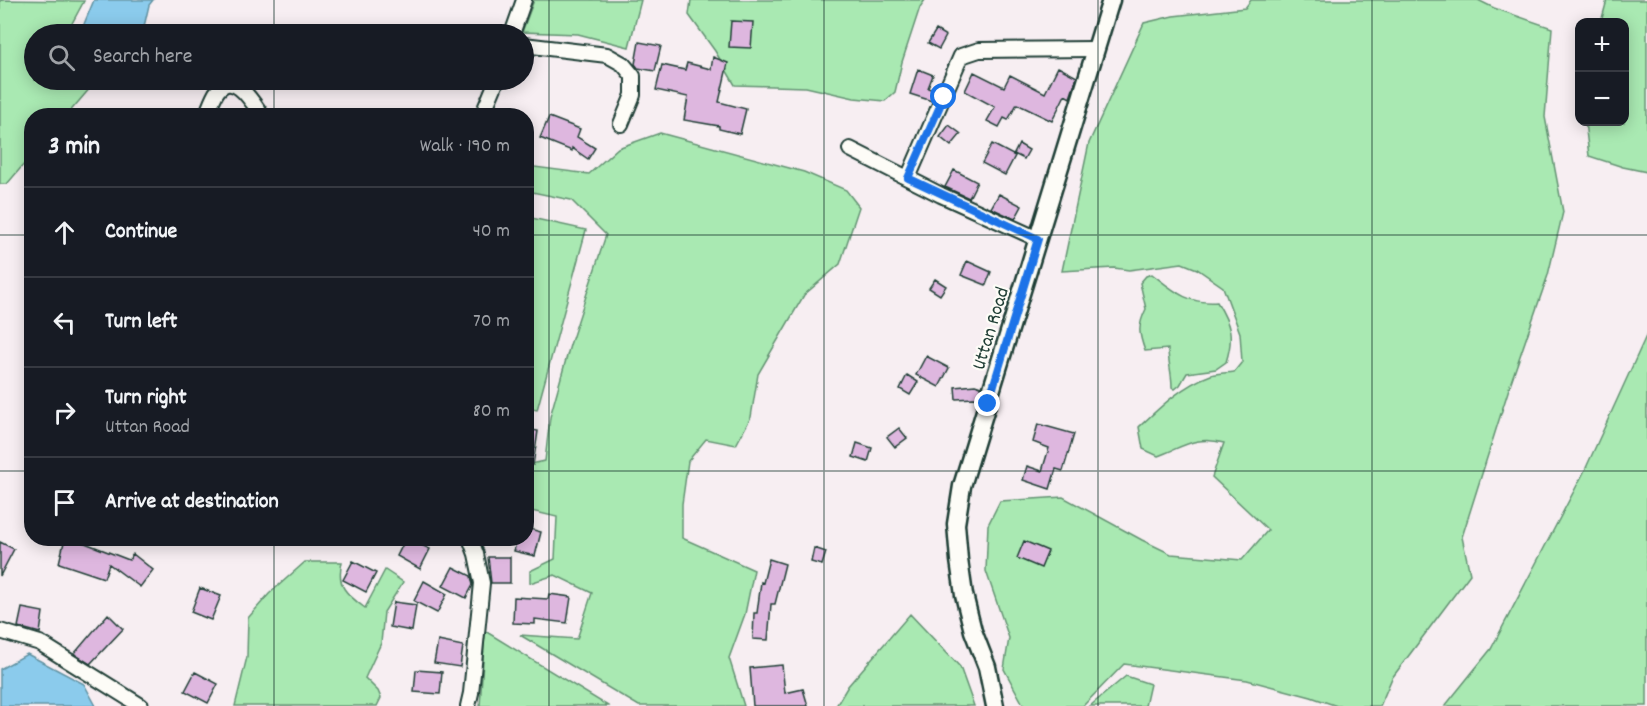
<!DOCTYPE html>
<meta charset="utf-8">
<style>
:root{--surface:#171b24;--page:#242831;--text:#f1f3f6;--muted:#9ea1a6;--line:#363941}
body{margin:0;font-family:Dekko,sans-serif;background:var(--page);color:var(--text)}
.controls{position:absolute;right:18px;top:18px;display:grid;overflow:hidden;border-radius:12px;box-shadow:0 3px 15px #0003}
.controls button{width:54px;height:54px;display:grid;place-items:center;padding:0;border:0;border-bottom:2px solid var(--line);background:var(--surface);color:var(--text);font:30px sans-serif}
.stop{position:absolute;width:18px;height:18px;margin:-14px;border:4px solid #1a73e8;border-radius:50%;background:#fff}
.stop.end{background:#1a73e8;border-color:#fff;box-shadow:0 2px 6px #0008}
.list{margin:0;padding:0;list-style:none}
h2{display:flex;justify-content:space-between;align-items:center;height:78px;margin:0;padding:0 24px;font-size:26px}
h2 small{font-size:20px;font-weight:400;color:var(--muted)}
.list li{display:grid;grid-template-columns:39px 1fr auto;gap:18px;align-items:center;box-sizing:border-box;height:90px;padding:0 24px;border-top:2px solid var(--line)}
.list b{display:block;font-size:22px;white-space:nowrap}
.list p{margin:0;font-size:20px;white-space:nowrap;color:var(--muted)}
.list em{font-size:20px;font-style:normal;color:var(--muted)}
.icon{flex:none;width:33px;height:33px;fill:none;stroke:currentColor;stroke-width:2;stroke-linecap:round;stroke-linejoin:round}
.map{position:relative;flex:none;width:1647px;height:706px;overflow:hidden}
.search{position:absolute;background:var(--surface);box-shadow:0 3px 15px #0003;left:24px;top:24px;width:510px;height:66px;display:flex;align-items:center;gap:15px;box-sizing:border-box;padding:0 21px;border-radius:33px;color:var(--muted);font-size:22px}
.panel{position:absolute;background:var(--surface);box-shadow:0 3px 15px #0003;left:24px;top:108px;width:510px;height:438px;border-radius:24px}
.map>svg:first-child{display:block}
.green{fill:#a9e9b2;stroke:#649373;stroke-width:1.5}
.water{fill:#8bcbec;stroke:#6092a2;stroke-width:1.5}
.building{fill:#deb7df;stroke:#1f3d34;stroke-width:1.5}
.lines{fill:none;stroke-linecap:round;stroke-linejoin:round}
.minor-casing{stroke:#1f3d34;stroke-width:18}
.major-casing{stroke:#1f3d34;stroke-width:21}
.minor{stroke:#fdfcf7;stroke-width:14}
.major{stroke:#fdfcf7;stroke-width:16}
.route{stroke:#1a73e8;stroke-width:8}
.grid{fill:none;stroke:#1f3d34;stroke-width:1.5;stroke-opacity:0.55}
.labels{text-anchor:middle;stroke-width:4.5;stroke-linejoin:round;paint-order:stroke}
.street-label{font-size:20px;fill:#1f3d34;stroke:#fdfcf7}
</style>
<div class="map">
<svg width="1647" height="706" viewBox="0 0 1647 706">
<rect width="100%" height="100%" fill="#f7eef2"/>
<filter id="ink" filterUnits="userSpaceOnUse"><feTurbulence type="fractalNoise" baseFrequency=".0167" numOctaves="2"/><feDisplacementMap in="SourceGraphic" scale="12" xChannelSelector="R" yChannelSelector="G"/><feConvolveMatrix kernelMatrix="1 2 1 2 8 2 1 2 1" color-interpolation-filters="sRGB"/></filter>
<g filter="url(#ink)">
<!-- green -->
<path class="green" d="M0,0L84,1L70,27L69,34H34V80H95L91,87L67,115L32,116L31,156L7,184H0Z
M534,0H641L629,47L578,34L522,32Z
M691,0H925L920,7L902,62L895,92L885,101L854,98L806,87L735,85L715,51L689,15Z
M1251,0H1478L1494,8L1552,28L1545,117L1563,212L1548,275L1511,382L1462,537L1470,574L1392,678L1380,706H1337L1311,697L1247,680L1124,664L1083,706H1024L1004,669L1009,638L986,571L988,525L1000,501L1063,497L1142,540L1171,554L1242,560L1268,530L1212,477L1224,443C1196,435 1183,447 1158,456L1143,449L1139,427C1160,407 1183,385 1211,375C1218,373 1227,373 1234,372L1242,362L1240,333L1223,287L1197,269L1182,263L1129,270L1114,268L1062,271L1089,143L1144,23L1173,16L1245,8Z
M1607,0H1647V172L1623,167L1589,156L1585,122H1624V22H1601Z
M660,133L804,172L846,190L859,207L840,264L804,295L758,374L751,417L736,445L706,439L688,461L682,504V538L754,570L745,614L729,658L744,706H639L520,635L577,639L592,593L555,575L530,583V571L555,559L557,517L527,510L526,465L545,461L550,417L570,345L606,235L571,200L527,191V166L589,174L618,148Z
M527,217L586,230L537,410L527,408Z
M1152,274C1174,291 1187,304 1217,302C1231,325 1234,337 1226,362L1216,369L1187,373L1180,385L1175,389L1172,387C1172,373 1168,362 1168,349L1145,351C1139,334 1137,327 1146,309L1140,283L1146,276Z
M1647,334V706H1445L1491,649L1585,470Z
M305,562H342C336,586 346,594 365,608L385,570L403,582L384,612L381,643L365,678L378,691L381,698L377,706H235L247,657L248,618L269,594Z
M910,614L960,667L974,706H836L848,686Z
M485,631L608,706H480Z
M1126,676L1150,684L1145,706H1090Z"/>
<!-- water -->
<path class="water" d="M94,0H153L149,5L143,31L140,34H86L84,24Z
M27,654L84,684L96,706H0V669Z"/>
<!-- building -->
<path class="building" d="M731,21L753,22L751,48L729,47Z
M936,30L946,36L939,49L928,43Z
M639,42L661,46L655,71L638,68L635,64Z
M713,57L728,63L719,102L746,109L740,134L719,129V126L684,120L688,97L656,90L662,65L685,70L687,63L711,69Z
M1058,67L1077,77L1070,98L1065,95L1052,121L1017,104L1008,120L1004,118L999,127L987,121L995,107L965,91L974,72L1004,87L1010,75L1045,93Z
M918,69L933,75L928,88L936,91L932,101L910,94Z
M549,117L580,129L577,137L595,148L588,159L572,148V151L540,138Z
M949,125L961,134L951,146L940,137Z
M992,144L1015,156L1005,175L982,163Z
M1019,144L1029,150L1024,159L1014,154Z
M954,170L977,182L969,198L945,187Z
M999,194L1022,206L1015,219L991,208Z
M967,261L991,272L986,285L961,275Z
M935,279L946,286L940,295L929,288Z
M926,356L949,368L939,387L916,375Z
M907,375L918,382L910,395L900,389Z
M975,385L981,387L978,399L974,398L956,399L955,387Z
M1038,424L1074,434L1063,471L1056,469L1050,489L1023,480L1027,466L1042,471L1049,448L1033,442Z
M899,428L907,438L895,447L887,437Z
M526,429L538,431L533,465L526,464Z
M857,443L872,448L868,462L853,457Z
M526,528L541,532L535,556L514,551L517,538H526Z
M65,538L85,543L129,560L133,554L153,570L140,587L109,564L104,578L59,563Z
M406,538L430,549L420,569L397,556Z
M1024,541L1048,551L1041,568L1017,558Z
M0,542L14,549L0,576Z
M814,548L826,552L822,565L811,562Z
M488,557H510V583H491Z
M769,559L785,564L775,604H771L768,640L753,639L754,613H757L761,582L763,583Z
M353,561L376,573L366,592L343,580Z
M453,567L471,576L473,585L466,598L443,586Z
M424,581L447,594L437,613L414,601Z
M200,588L221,596L211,620L191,612Z
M549,594L571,597L567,623L535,619V624L513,623L514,597L548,599Z
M394,602L416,605L412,631L390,627Z
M22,608L43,612L40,633L18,627Z
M108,614L123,629L90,664L74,654Z
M438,641L463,646L460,667L434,663Z
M782,665L785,693L803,689L808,706H753L750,668Z
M416,670L442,672L440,694L414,692Z
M195,672L218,684L208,703L185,691Z"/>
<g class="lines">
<!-- minor casing -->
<g class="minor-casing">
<path id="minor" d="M512,34L524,0
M524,45L607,55L623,64L633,76V95L621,124
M206,116C209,108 212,100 216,93C233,67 253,103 262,116
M482,116L497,80
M850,149L941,195L1038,239
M908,178L961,56L979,50L1096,49
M0,631L40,643L141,706
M468,706L471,693L482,583L476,554L470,538"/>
</g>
<!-- major casing -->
<g class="major-casing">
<path id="major" d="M995,706L987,667L973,631L964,595L959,560L956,524L962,486L1111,0"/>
</g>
<!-- minor -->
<use href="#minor" class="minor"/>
<!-- major -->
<use href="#major" class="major"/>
</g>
</g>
<g class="lines" filter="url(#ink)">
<!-- route -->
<path class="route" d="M944,97L908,178L1038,239L988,404"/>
</g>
<!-- grid -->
<path class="grid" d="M274,0V34M549,0V706M824,0V706M1098,0V706M1372,0V706M274,80V116M0,235H32M526,235H1647M0,471H32M526,471H1647M274,538V706"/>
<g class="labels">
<!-- street labels -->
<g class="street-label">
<text transform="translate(989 328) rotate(-73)" y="7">Uttan Road</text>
</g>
</g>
</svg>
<div class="controls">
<button>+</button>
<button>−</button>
</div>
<div class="stop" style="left:944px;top:97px"></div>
<div class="stop end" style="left:988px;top:404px"></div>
<div class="search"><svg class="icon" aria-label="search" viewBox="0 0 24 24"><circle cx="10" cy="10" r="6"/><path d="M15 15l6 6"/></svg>Search here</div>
<section class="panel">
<h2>3 min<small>Walk · 190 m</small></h2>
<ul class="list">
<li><svg class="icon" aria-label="ahead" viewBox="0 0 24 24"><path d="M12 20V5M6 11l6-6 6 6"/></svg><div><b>Continue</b></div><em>40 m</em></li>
<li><svg class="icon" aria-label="left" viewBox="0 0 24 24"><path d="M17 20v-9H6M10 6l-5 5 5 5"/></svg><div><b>Turn left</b></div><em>70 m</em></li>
<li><svg class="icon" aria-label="right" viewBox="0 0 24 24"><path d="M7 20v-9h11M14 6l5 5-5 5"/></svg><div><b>Turn right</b><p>Uttan Road</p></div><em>80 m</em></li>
<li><svg class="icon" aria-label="arrive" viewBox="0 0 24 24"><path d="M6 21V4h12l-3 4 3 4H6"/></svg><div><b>Arrive at destination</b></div></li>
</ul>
</section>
</div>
